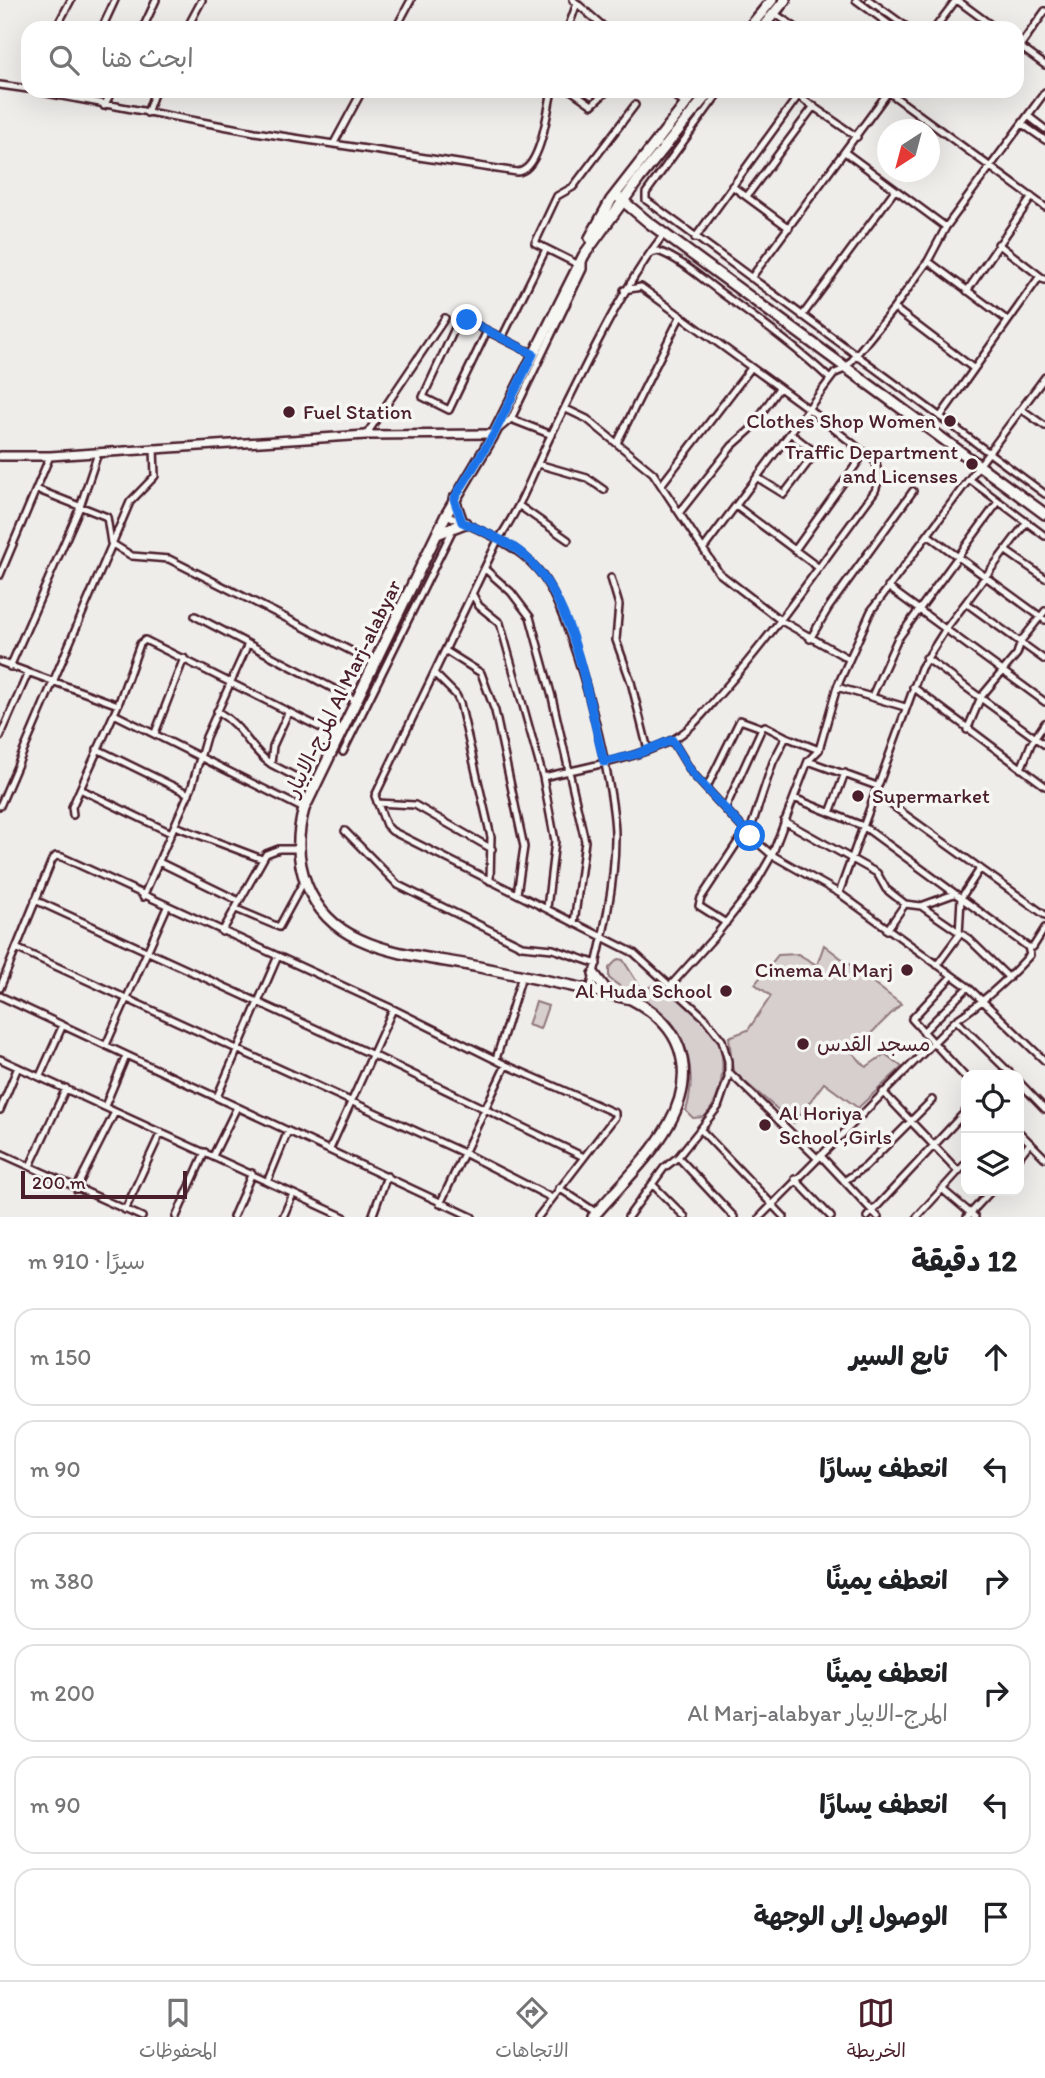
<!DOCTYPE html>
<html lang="ar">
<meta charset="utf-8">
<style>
:root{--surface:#fff;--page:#f6f6f6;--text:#202124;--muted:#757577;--line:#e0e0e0;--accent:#4a1f2b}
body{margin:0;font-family:Itim,"Playpen Sans Arabic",sans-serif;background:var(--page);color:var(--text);direction:rtl}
.controls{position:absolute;right:21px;bottom:21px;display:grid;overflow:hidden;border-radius:14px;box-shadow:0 7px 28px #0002}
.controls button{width:63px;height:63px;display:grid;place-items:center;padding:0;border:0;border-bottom:2px solid var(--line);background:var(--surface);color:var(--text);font:35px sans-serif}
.compass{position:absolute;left:877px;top:119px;width:63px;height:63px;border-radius:50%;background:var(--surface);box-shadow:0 7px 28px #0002;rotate:216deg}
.scale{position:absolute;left:21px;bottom:18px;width:166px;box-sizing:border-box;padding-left:7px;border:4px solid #4a1f2b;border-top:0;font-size:19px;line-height:24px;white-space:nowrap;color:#4a1f2b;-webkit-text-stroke:5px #f6f6f2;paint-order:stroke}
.stop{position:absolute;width:21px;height:21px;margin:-16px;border:5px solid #1a73e8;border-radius:50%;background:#fff}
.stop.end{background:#1a73e8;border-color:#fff;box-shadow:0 2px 7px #0008}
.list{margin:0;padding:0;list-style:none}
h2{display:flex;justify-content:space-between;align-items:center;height:91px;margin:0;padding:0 28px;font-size:30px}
h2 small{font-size:23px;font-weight:400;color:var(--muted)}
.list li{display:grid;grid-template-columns:46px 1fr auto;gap:21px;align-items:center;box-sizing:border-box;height:98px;margin:0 14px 14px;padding:0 14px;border:2px solid var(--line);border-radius:21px}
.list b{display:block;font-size:26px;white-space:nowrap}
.list p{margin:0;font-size:23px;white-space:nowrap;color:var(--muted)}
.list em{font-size:23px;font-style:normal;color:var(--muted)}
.icon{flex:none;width:38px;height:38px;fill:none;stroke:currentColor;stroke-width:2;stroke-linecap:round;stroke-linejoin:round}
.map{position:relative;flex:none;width:1045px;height:1217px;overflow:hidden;direction:ltr}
.search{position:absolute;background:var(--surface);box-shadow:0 7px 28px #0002;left:21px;right:21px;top:21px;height:77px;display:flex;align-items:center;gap:18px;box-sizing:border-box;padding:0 24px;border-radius:21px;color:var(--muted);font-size:26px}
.sheet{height:763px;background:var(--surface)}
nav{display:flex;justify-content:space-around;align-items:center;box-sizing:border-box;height:98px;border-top:2px solid var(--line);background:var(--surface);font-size:19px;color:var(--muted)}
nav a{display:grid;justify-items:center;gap:4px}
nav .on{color:var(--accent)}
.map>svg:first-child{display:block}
.green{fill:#d7cfce;stroke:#90777c;stroke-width:2}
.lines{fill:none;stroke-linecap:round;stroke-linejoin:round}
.minor-casing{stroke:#4a1f2b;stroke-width:10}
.tertiary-casing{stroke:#4a1f2b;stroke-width:12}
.primary-casing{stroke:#4a1f2b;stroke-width:14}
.minor{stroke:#f6f6f2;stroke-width:5}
.tertiary{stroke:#f6f6f2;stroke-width:7}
.primary{stroke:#f6f6f2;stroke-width:9}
.route{stroke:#1a73e8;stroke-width:9}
.poi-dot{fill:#4a1f2b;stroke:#f6f6f2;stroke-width:2.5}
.labels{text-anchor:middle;stroke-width:7;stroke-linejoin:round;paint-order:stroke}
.poi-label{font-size:21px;fill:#4a1f2b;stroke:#f6f6f2;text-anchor:start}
.street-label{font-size:21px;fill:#4a1f2b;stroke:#f6f6f2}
</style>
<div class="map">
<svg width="1045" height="1217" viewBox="0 0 1045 1217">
<rect width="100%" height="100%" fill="#efedea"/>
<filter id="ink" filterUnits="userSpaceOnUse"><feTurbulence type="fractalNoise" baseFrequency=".0143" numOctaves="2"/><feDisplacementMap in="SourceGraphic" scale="14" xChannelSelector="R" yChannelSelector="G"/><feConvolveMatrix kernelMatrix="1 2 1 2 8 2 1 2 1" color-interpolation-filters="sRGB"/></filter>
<g filter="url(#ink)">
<!-- green -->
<path class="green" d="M824,945L901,1004L852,1052L866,1067L885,1054L902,1067L858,1108L824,1083L794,1123L733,1072L729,1037L748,1030L771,996L755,984L778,955L798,954L817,965Z
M618,959L623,960L639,985L646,989L659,982L665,984C681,1000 709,1019 718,1040C727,1064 722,1100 704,1117L693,1118L686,1111C697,1074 689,1032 656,1007C641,996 623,991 609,978V968Z
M536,1002L548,1006L540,1029L528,1025Z"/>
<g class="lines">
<!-- minor casing -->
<g class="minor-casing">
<path id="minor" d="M573,0L605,28
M856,0L894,28
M869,0L908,28
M957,0L995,28
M774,13L796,28
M56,28L71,0
M102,28L115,0
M143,28L156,0
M187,28L202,0
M396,28L411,0
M568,28L576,6
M935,28L956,0
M1019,46L1045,65
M1020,46L1045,11
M0,85L28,89
M36,91L255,132L517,172C541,171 547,111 552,91
M572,91L592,105L607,91
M668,91L685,104
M720,91L646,193V200L1045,494
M791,91L857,137
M887,91L1045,207
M104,106L112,91
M147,113L155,91
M1028,116L1045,129
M1022,124L1045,140
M334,143L362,91
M846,153L946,227
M732,186L789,228
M747,196L814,106
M695,238L798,96
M998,244L1045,280
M651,253L658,251C680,259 701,278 720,292C758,320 796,347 830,379
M928,261L1007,320
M579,265L535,243L557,196L573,187L635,105
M751,278L889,91
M967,291L1032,197
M894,308L973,368
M802,316L895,190
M487,331L449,410L423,397L456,326L464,319L533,354
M502,338L546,249
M566,409L587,419L653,473L719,573L780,620L849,659
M1021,409L1045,426
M940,417L1040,276
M511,419L583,269V260
M499,429L511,419L552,435
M366,435L445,318
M617,443L680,317
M538,464L587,478L604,490
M758,478L784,494L813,456L812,450L790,433
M969,479L1045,536
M662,484L751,368
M36,489L107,517L111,543L132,556L169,559L375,663
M736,506L819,568
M521,507L568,540
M680,512L732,446L750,430L779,388
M446,515C478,529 514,543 537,569C571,605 616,786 615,838C615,889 602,940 590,990
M928,535L1045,620
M704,548L835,373L845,369L894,308L928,261L946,227L1045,92
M795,550L865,452
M1006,551L1045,578
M485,569L511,592L530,617L552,697L585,841L574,923
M0,575L50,456
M611,578L619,605L616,640L631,682L648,750
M888,587L1045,702
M473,595L479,606L500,623L543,777L555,841L547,908
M966,603L1045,660
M195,616L355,700
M810,639L829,607L913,491
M446,651L481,673L495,711L524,847L517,894
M926,658L1045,745
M0,662L118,705
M10,667L80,507L98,453
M434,673L456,695L460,703L491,837L490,881
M837,687L905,707
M913,687L1045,786
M872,696L897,640L998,502
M217,711C245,728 248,748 271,764
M288,713L273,746L271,764L315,787
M114,714L304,809
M967,730L981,697L1017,654L1021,641L1045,611
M155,733L184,658
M0,737L28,673
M672,740L692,773L750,836L772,855L839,893L968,987L1045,1061
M97,749L189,794
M343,752L453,529
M808,761L877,786
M1021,769L1031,744L1045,723
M543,777C585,767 631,760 670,741C691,731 706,710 720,694C777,630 824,559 875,491L879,479L876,462L810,410L641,287L624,290
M707,787L740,720L762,728L765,726L786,737
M80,789L171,833
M875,793L1045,915
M794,798L863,826L1028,947
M377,803L415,805L492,849
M0,806L130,502L155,476L154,448
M725,809L762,728
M830,813L845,773
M73,815L72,807L118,705L140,644L145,640L339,737
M784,821L877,873L886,889L905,904
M175,826L262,859
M345,831L398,885L522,946L553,949L597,964
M159,862L239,901
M839,893L921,668L945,630L1026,523
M143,897L192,786L206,737L248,644
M35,900L371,1054L584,1157
M921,906L969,939L1009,978
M236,909L279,927L304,881
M726,923L699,906L701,898L743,834H749L773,762L786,737L819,750
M887,930L905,904L921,906L954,894
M222,932L266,854L279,849H298
M16,948L466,1154L552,1198
M937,965L959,935L961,898L980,869
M952,976L912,1019L966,1078
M671,985L716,935L753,888L772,855L808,761L819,750L837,687L871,611L1045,377
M0,988L52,860L56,856L62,857L393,1009L506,1065L615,1113V1117L538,1217
M0,996L472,1217
M956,1020L1012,1075
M923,1032L968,987
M106,1045L167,907
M0,1059L344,1217
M496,1059L522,976
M729,1072L817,1158
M40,1076L62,1027
M1019,1082L1045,1109
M883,1092L958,1171
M217,1097L278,956
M105,1106L126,1056
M0,1110L18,1067
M701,1130L784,1217
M1019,1132L1045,1158
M330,1149L393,1009
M0,1153L142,1217
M820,1155L878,1217
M213,1156L237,1107
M678,1157L734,1217
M1019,1157L1030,1143
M30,1166L66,1088
M795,1179L831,1217
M268,1180L288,1131
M844,1181L865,1167L932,1100
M652,1184L685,1217
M559,1188L597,1213
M76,1189L115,1112
M942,1189L975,1217
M440,1204L506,1065
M125,1210L161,1132
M176,1217L205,1152
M233,1217L252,1173
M283,1217L293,1194
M372,1217L387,1176
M628,1217L664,1168L678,1157L718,1107L728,1078V1061L722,1040L704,1017L634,953L392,831L386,825L375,796L498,540C522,505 533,472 551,435C586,366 617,295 664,234
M760,1217L956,1020C985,1001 1007,980 1030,955L1028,947H1033L1045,928
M867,1217L966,1111
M917,1217L966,1163
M967,1217L991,1191"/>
</g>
<!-- tertiary casing -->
<g class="tertiary-casing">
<path id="tertiary" d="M0,456H50L366,435L494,434"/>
</g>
<!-- primary casing -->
<g class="primary-casing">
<path id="primary" d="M749,28L772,0
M762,28L785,0
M616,195L648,222L1045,514
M590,238L611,200L696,91
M454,499L462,522
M437,534L465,523
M594,974L609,994
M593,1217C631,1171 702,1114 679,1048C671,1025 652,1010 631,999C581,988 530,977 479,967C440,959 395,956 359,939C308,916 289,861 304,809L446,515L494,434L584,255L639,179L710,91"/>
</g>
<!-- minor -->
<use href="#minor" class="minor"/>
<!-- tertiary -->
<use href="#tertiary" class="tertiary"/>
<!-- primary -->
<use href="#primary" class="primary"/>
</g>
</g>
<g class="lines" filter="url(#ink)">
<!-- route -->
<path class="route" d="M467,320L533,354L494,434L454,499L462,522C480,530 503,539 519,551C576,596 586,695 604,762L637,754L672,740L692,773L750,836"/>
</g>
<!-- markers -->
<g class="poi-dot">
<circle cx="289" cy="412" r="7"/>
<circle cx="950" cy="421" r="7"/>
<circle cx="972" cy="464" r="7"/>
<circle cx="858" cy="796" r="7"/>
<circle cx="907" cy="970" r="7"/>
<circle cx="726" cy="991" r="7"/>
<circle cx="803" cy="1044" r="7"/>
<circle cx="765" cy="1125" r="7"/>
</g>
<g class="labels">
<!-- poi labels -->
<g class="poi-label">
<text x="303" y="419">Fuel Station</text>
<text x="936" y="428" text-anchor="end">Clothes Shop Women</text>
<text x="958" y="459" text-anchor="end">Traffic Department<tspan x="958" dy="24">and Licenses</tspan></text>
<text x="872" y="803">Supermarket</text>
<text x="893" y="977" text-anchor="end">Cinema Al Marj</text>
<text x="712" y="998" text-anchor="end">Al Huda School</text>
<text x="817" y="1051">مسجد القدس</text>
<text x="779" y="1120">Al Horiya<tspan x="779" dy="24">School ,Girls</tspan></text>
</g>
<!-- street labels -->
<g class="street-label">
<text transform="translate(343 688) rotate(-64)" y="7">المرج-الابيار Al Marj-alabyar</text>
</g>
</g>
</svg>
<div class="controls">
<button><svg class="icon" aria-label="locate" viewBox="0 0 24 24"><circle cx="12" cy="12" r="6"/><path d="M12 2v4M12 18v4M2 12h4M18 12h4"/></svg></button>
<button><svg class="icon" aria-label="layers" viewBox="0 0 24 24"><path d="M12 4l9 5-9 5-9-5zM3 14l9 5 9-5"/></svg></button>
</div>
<svg class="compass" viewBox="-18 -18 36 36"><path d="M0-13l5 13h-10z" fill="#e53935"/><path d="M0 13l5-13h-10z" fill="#757577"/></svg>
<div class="scale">200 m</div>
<div class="stop" style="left:750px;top:836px"></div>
<div class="stop end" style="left:467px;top:320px"></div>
<div class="search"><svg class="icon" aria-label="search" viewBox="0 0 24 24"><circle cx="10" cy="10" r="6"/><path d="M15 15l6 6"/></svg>ابحث هنا</div>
</div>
<section class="sheet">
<h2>12 دقيقة<small>سيرًا · 910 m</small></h2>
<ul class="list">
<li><svg class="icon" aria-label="ahead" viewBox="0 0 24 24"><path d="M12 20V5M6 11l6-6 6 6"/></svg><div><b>تابع السير</b></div><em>150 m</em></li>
<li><svg class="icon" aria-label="left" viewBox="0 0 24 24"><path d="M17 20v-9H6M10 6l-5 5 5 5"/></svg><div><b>انعطف يسارًا</b></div><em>90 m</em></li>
<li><svg class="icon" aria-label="right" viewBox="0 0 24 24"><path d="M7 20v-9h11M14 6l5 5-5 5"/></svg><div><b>انعطف يمينًا</b></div><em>380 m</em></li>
<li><svg class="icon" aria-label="right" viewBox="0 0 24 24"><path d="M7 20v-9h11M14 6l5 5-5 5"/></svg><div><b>انعطف يمينًا</b><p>المرج-الابيار Al Marj-alabyar</p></div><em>200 m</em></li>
<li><svg class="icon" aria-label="left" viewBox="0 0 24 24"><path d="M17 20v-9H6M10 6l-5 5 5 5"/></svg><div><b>انعطف يسارًا</b></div><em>90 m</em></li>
<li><svg class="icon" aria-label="arrive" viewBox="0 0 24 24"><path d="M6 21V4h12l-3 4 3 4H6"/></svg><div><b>الوصول إلى الوجهة</b></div></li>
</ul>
</section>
<nav>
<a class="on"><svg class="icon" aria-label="map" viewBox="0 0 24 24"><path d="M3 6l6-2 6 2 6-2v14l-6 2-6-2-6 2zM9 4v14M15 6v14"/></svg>الخريطة</a>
<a><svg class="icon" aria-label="directions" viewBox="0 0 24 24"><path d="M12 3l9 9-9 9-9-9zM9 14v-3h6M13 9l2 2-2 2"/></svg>الاتجاهات</a>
<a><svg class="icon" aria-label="saved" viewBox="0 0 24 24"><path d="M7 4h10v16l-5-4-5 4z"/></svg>المحفوظات</a>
</nav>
